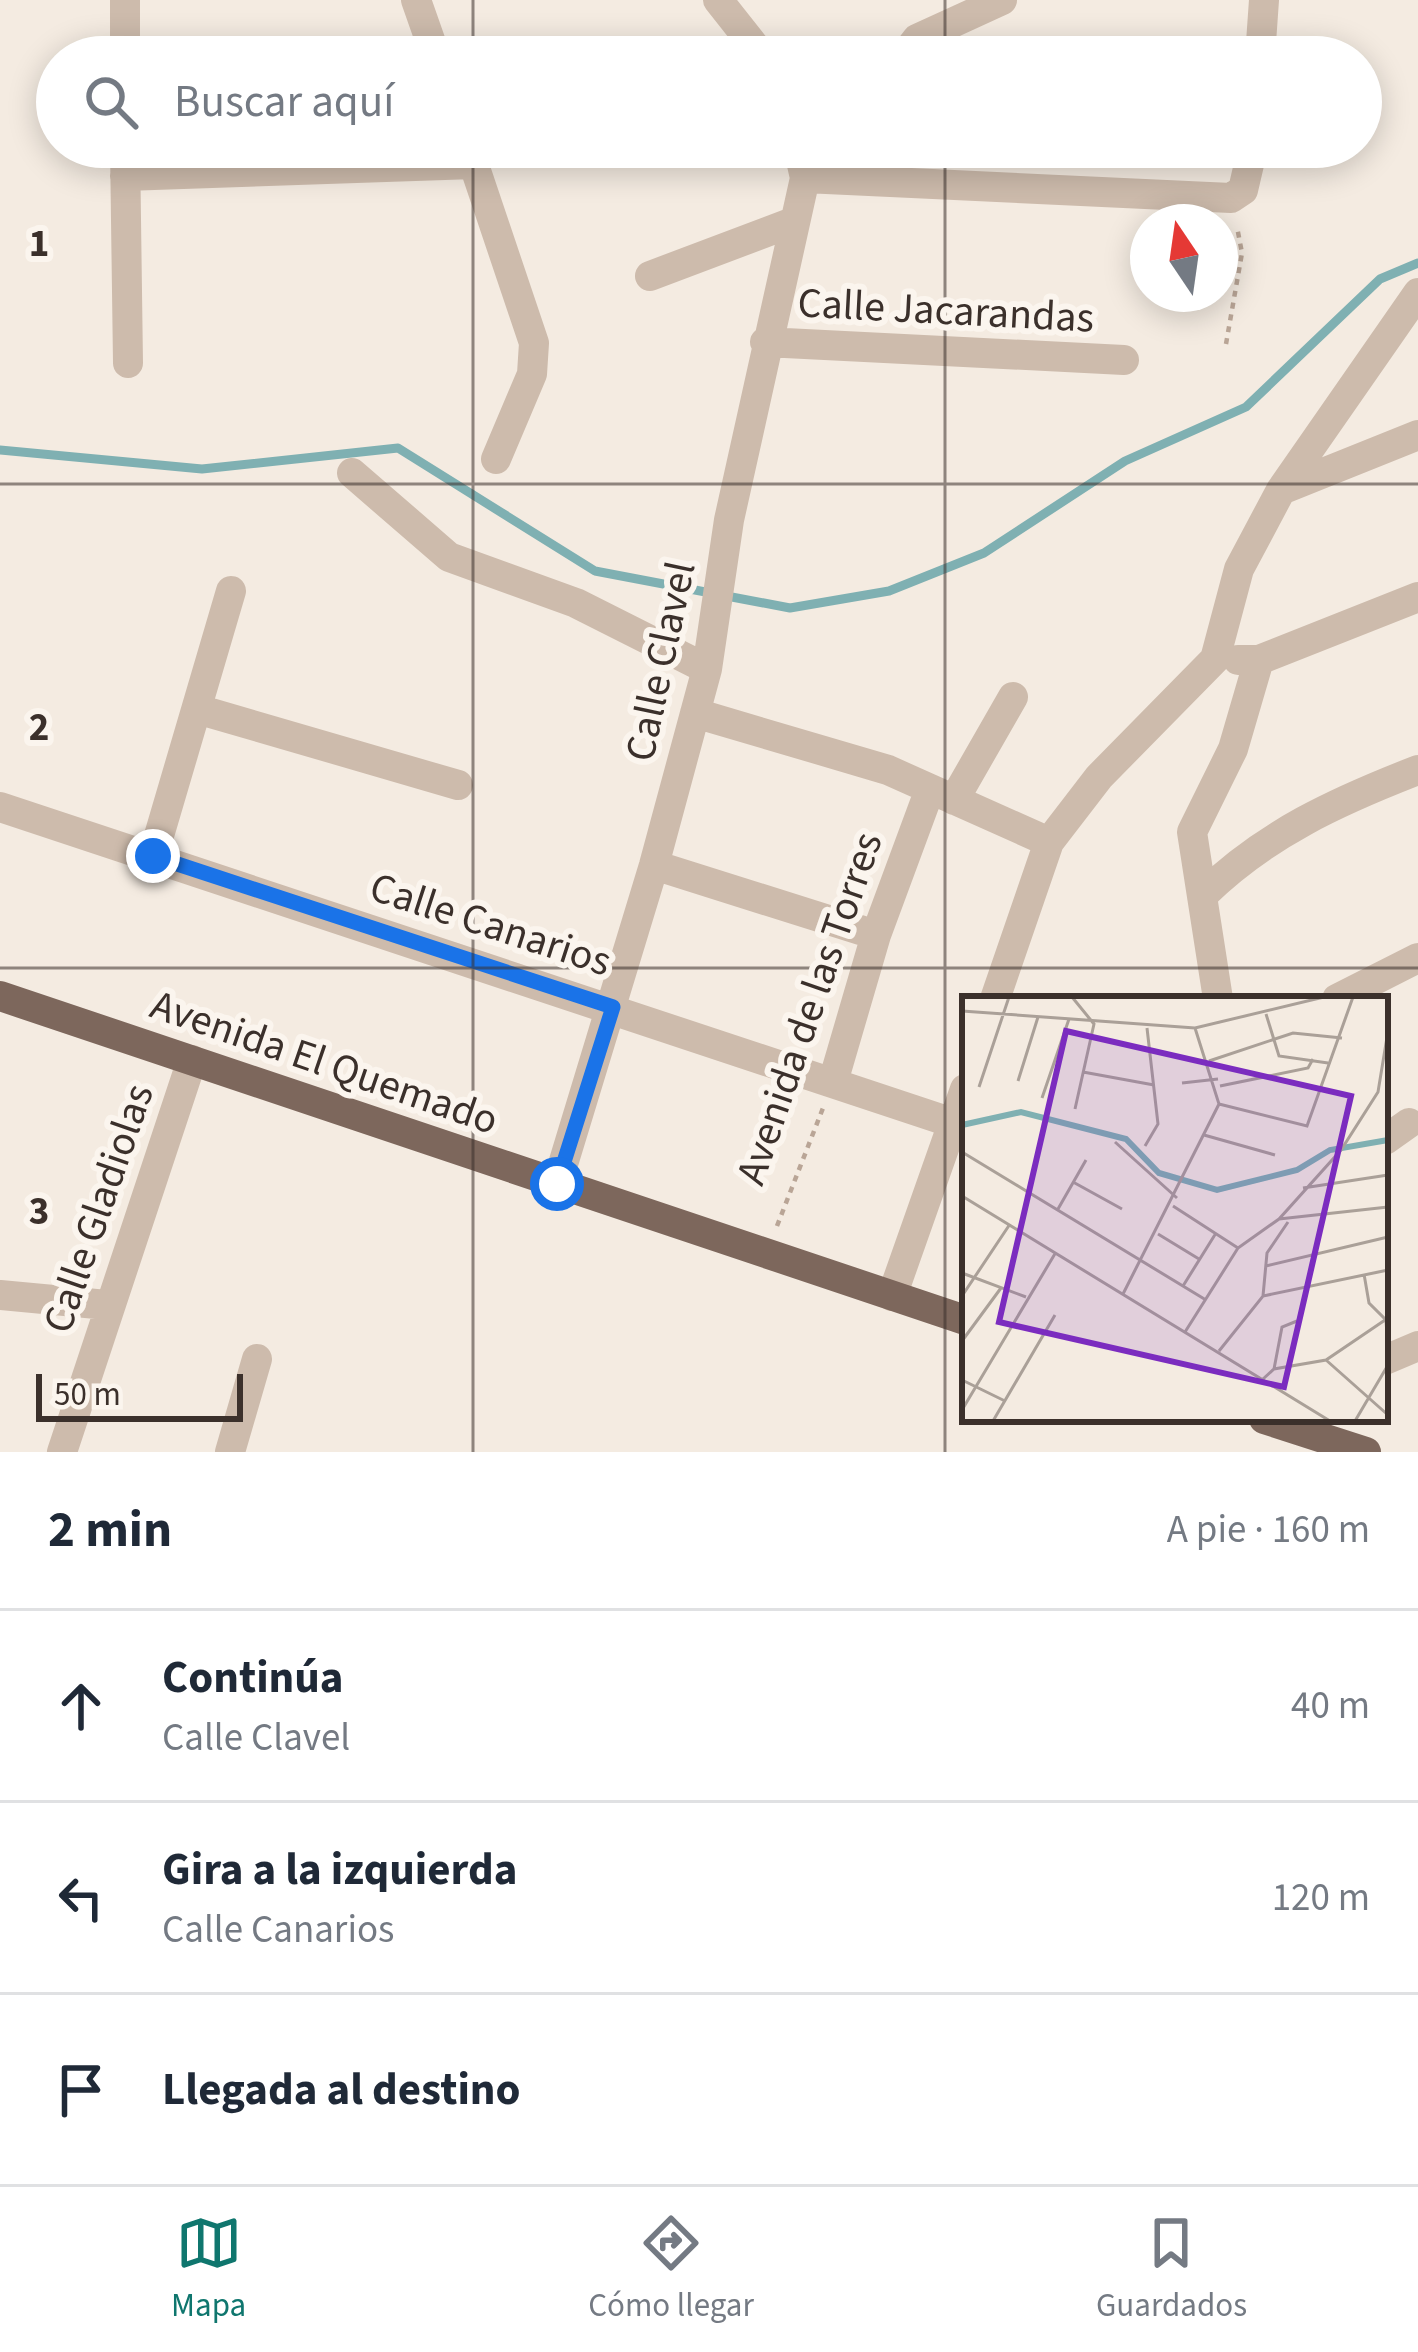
<!DOCTYPE html>
<html lang="es">
<meta charset="utf-8">
<style>
:root{--surface:#fff;--page:#f2f2f3;--text:#1f2937;--muted:#747a83;--line:#e0e1e3;--accent:#0f766e}
body{margin:0;font-family:"Source Sans 3",sans-serif;background:var(--page);color:var(--text)}
.compass{position:absolute;left:1130px;top:204px;width:108px;height:108px;border-radius:50%;background:var(--surface);box-shadow:0 6px 30px #0003;rotate:347deg}
.scale{position:absolute;left:36px;bottom:30px;width:207px;box-sizing:border-box;padding-left:12px;border:6px solid #3b302b;border-top:0;font-size:33px;line-height:42px;white-space:nowrap;color:#3b302b;-webkit-text-stroke:9px #fbf5ee;paint-order:stroke}
.stop{position:absolute;width:36px;height:36px;margin:-27px;border:9px solid #1a73e8;border-radius:50%;background:#fff}
.stop.end{background:#1a73e8;border-color:#fff;box-shadow:0 3px 12px #0008}
.list{margin:0;padding:0;list-style:none}
h2{display:flex;justify-content:space-between;align-items:center;height:156px;margin:0;padding:0 48px;font-size:51px}
h2 small{font-size:39px;font-weight:400;color:var(--muted)}
.list li{display:grid;grid-template-columns:78px 1fr auto;gap:36px;align-items:center;box-sizing:border-box;height:192px;padding:0 48px;border-top:3px solid var(--line)}
.list b{display:block;font-size:45px;white-space:nowrap}
.list p{margin:0;font-size:39px;white-space:nowrap;color:var(--muted)}
.list em{font-size:39px;font-style:normal;color:var(--muted)}
.icon{flex:none;width:66px;height:66px;fill:none;stroke:currentColor;stroke-width:2;stroke-linecap:round;stroke-linejoin:round}
.map{position:relative;flex:none;width:1418px;height:1452px;overflow:hidden}
.search{position:absolute;background:var(--surface);box-shadow:0 6px 30px #0003;left:36px;right:36px;top:36px;height:132px;display:flex;align-items:center;gap:30px;box-sizing:border-box;padding:0 42px;border-radius:66px;color:var(--muted);font-size:45px}
.sheet{height:732px;background:var(--surface)}
nav{display:flex;justify-content:space-around;align-items:center;box-sizing:border-box;height:168px;border-top:3px solid var(--line);background:var(--surface);font-size:33px;color:var(--muted)}
nav a{display:grid;justify-items:center;gap:6px}
nav .on{color:var(--accent)}
.map>svg:first-child{display:block}
.lines{fill:none;stroke-linecap:round;stroke-linejoin:round}
.stream{stroke:#7fb0b2;stroke-width:9}
.path{stroke:#b9a596;stroke-width:4.5;stroke-dasharray:6 6;stroke-linecap:butt}
.minor{stroke:#cdbbac;stroke-width:30}
.major{stroke:#7d675c;stroke-width:30}
.route{stroke:#1a73e8;stroke-width:15}
.grid{fill:none;stroke:#3b302b;stroke-width:3;stroke-opacity:0.55}
.labels{text-anchor:middle;stroke-width:12;stroke-linejoin:round;paint-order:stroke}
.street-label{font-size:42px;fill:#3b302b;stroke:#fbf5ee}
.inset-river{fill:none;stroke:#7fb0b2;stroke-width:6}
.inset-road{fill:none;stroke:#aaa098;stroke-width:3}
.view{fill:#7b2cbf;fill-opacity:0.15;stroke:#7b2cbf;stroke-width:6}
.inset-edge{fill:none;stroke:#3b302b;stroke-width:6}
.grid-label{font-size:39px;text-anchor:middle;font-weight:bold;fill:#3b302b;stroke:#fbf5ee;stroke-width:12;stroke-linejoin:round;paint-order:stroke}
</style>
<div class="map">
<svg width="1418" height="1452" viewBox="0 0 1418 1452">
<rect width="100%" height="100%" fill="#f4ebe1"/>
<g class="lines">
<!-- stream -->
<path class="stream" d="M0,450L202,469L398,448L595,571L790,608L889,591L984,553L1125,461L1246,407L1380,279L1418,263"/>
<!-- path -->
<path class="path" d="M1226,344L1242,253L1237,227
M777,1226L823,1108"/>
<!-- minor -->
<path class="minor" d="M125,0V57
M416,0L436,57
M718,0L763,57
M903,57L917,39L1002,0
M1260,57L1264,0
M125,147L128,363
M468,147L534,343L532,374L496,459
M125,176L474,164
M805,178L1231,198L1243,190L1253,147
M650,276L793,222
M765,342L1124,360
M352,473L449,557L576,603L707,669
M1281,490L1418,435
M1238,660H1259L1418,597
M197,709L458,785
M695,713L888,770L1049,842
M954,800L1013,697
M0,807L953,1123
M153,856L231,591
M654,865L876,935
M1203,895C1265,834 1338,801 1418,770
M995,999L1049,842L1099,777L1215,659L1239,569L1281,490L1418,293
M1218,999L1192,832L1233,749L1259,660
M1337,999L1418,958
M833,1082L876,935L930,789
M1385,1140L1409,1123
M557,1184L654,865L707,669L729,520L805,178L798,147
M0,1295L107,1305
M892,1296L965,1089
M1385,1360L1418,1346
M62,1452L192,1060
M230,1452L257,1359"/>
<!-- major -->
<path class="major" d="M0,996L965,1320
M1264,1419L1366,1452"/>
</g>
<g class="lines">
<!-- route -->
<path class="route" d="M153,856L613,1007L557,1184"/>
</g>
<!-- grid -->
<path class="grid" d="M473,0V57M945,0V57M473,147V1452M945,147V1452M0,484H1418M0,968H1418"/>
<g class="labels">
<!-- street labels -->
<g class="street-label">
<text transform="translate(946 309) rotate(3)" y="15">Calle Jacarandas</text>
<text transform="translate(659 661) rotate(-78)" y="15">Calle Clavel</text>
<text transform="translate(491 923) rotate(18)" y="15">Calle Canarios</text>
<text transform="translate(808 1008) rotate(-71)" y="15">Avenida de las Torres</text>
<text transform="translate(325 1061) rotate(19)" y="15">Avenida El Quemado</text>
<text transform="translate(97 1208) rotate(-71)" y="15">Calle Gladiolas</text>
</g>
</g>
<!-- overview -->
<g transform="translate(962 996)">
<rect width="426" height="426" fill="#f4ebe1"/>
<path class="inset-river" d="M0,129L59,116L164,143L197,177L255,194L335,174L368,154L426,144"/>
<path class="inset-road" d="M110,1L132,28L113,113M0,15L233,32L362,1M304,18L317,60L366,67M247,65L331,37L380,42M121,76L192,89M56,85L76,21M220,87L256,83M258,90L346,72L351,63M17,91L47,1M80,102L107,23M257,108L345,130L391,1M242,139L313,159M153,146L215,202M183,150L196,128L185,32M0,156L244,304M111,186L160,213M341,192L426,179M0,200L368,425M211,210L276,252M96,213L124,164M317,223L426,211M196,238L237,263M304,270L426,241M0,277L64,301M402,278L407,307L424,324L426,355M221,290L254,237M161,298L257,108L233,32M0,300L48,228M301,300L305,257L326,226M223,336L276,252L317,223L379,154L416,96L426,35M0,345L39,292M257,355L301,300L426,274M364,364L426,419M312,373L320,331L335,325M301,383L312,373L364,364L426,322M0,384L43,405M0,414L94,256M31,425L93,319M393,425L426,369"/>
<path class="view" d="M104,35L389,100L322,391L37,326Z"/>
<rect width="426" height="426" class="inset-edge"/>
</g>
<g class="grid-label">
<text x="39" y="256">1</text>
<text x="39" y="740">2</text>
<text x="39" y="1224">3</text>
</g>
</svg>
<svg class="compass" viewBox="-18 -18 36 36"><path d="M0-13l5 13h-10z" fill="#e53935"/><path d="M0 13l5-13h-10z" fill="#747a83"/></svg>
<div class="scale">50 m</div>
<div class="stop" style="left:557px;top:1184px"></div>
<div class="stop end" style="left:153px;top:856px"></div>
<div class="search"><svg class="icon" aria-label="search" viewBox="0 0 24 24"><circle cx="10" cy="10" r="6"/><path d="M15 15l6 6"/></svg>Buscar aquí</div>
</div>
<section class="sheet">
<h2>2 min<small>A pie · 160 m</small></h2>
<ul class="list">
<li><svg class="icon" aria-label="ahead" viewBox="0 0 24 24"><path d="M12 20V5M6 11l6-6 6 6"/></svg><div><b>Continúa</b><p>Calle Clavel</p></div><em>40 m</em></li>
<li><svg class="icon" aria-label="left" viewBox="0 0 24 24"><path d="M17 20v-9H6M10 6l-5 5 5 5"/></svg><div><b>Gira a la izquierda</b><p>Calle Canarios</p></div><em>120 m</em></li>
<li><svg class="icon" aria-label="arrive" viewBox="0 0 24 24"><path d="M6 21V4h12l-3 4 3 4H6"/></svg><div><b>Llegada al destino</b></div></li>
</ul>
</section>
<nav>
<a class="on"><svg class="icon" aria-label="map" viewBox="0 0 24 24"><path d="M3 6l6-2 6 2 6-2v14l-6 2-6-2-6 2zM9 4v14M15 6v14"/></svg>Mapa</a>
<a><svg class="icon" aria-label="directions" viewBox="0 0 24 24"><path d="M12 3l9 9-9 9-9-9zM9 14v-3h6M13 9l2 2-2 2"/></svg>Cómo llegar</a>
<a><svg class="icon" aria-label="saved" viewBox="0 0 24 24"><path d="M7 4h10v16l-5-4-5 4z"/></svg>Guardados</a>
</nav>
